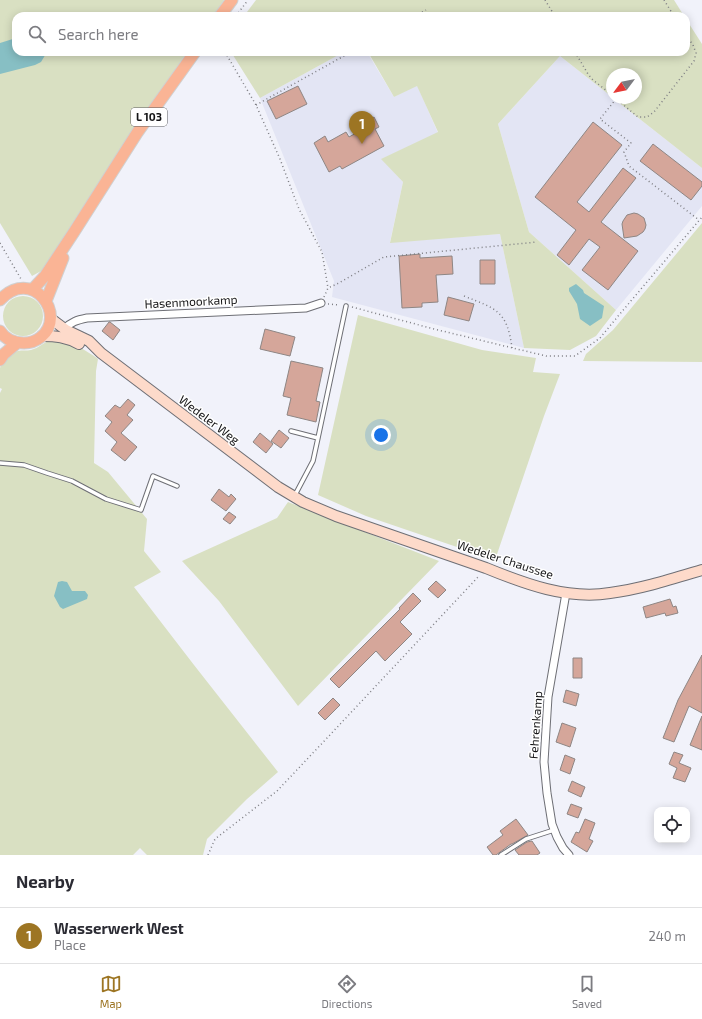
<!DOCTYPE html>
<style>
:root{--surface:#fff;--page:#f7f7f7;--text:#2b2b33;--muted:#7c7c81;--line:#e1e1e2;--accent:#9d7523}
body{margin:0;font-family:"Exo 2",sans-serif;background:var(--page);color:var(--text)}
.controls{position:absolute;right:12px;bottom:12px;display:grid;overflow:hidden;border-radius:8px;box-shadow:0 2px 10px #0003}
.controls button{width:36px;height:36px;display:grid;place-items:center;padding:0;border:0;border-bottom:1px solid var(--line);background:var(--surface);color:var(--text);font:20px sans-serif}
.compass{position:absolute;left:606px;top:68px;width:36px;height:36px;border-radius:50%;background:var(--surface);box-shadow:0 2px 10px #0003;rotate:238deg}
.you{position:absolute;left:381px;top:435px;width:14px;height:14px;margin:-10px;border:3px solid #fff;border-radius:50%;background:#1a73e8;box-shadow:0 0 0 6px #1a73e833}
.badge{display:grid;place-items:center;width:26px;height:26px;border-radius:50%;background:var(--accent);color:#fff;font-size:13px;font-weight:700}
.pin{position:absolute;translate:-50% -33px;filter:drop-shadow(0 1px 2px #0008)}
.pin::after{content:'';position:absolute;top:21px;width:14px;height:12px;background:inherit;clip-path:polygon(0 0,100% 0,50% 100%)}
.list{margin:0;padding:0;list-style:none}
h2{display:flex;justify-content:space-between;align-items:center;height:52px;margin:0;padding:0 16px;font-size:17px}
h2 small{font-size:13px;font-weight:400;color:var(--muted)}
.list li{display:grid;grid-template-columns:26px 1fr auto;gap:12px;align-items:center;box-sizing:border-box;height:56px;padding:0 16px;border-top:1px solid var(--line)}
.list b{display:block;font-size:15px;white-space:nowrap}
.list p{margin:0;font-size:13px;white-space:nowrap;color:var(--muted)}
.list em{font-size:13px;font-style:normal;color:var(--muted)}
.icon{flex:none;width:22px;height:22px;fill:none;stroke:currentColor;stroke-width:2;stroke-linecap:round;stroke-linejoin:round}
.map{position:relative;flex:none;width:702px;height:855px;overflow:hidden}
.search{position:absolute;background:var(--surface);box-shadow:0 2px 10px #0003;left:12px;right:12px;top:12px;height:44px;display:flex;align-items:center;gap:10px;box-sizing:border-box;padding:0 14px;border-radius:12px;color:var(--muted);font-size:15px}
.sheet{height:108px;background:var(--surface)}
nav{display:flex;justify-content:space-around;align-items:center;box-sizing:border-box;height:56px;border-top:1px solid var(--line);background:var(--surface);font-size:11px;color:var(--muted)}
nav a{display:grid;justify-items:center;gap:2px}
nav .on{color:var(--accent)}
.map>svg:first-child{display:block}
.built{fill:#e3e5f4}
.green{fill:#d9e0c2}
.water{fill:#87bfc4}
.building{fill:#d5a69a;stroke:#8e8684}
.lines{fill:none;stroke-linecap:round;stroke-linejoin:round}
.lane-casing{stroke:#6e6f75;stroke-width:5.5}
.street-casing{stroke:#6e6f75;stroke-width:9}
.secondary-casing{stroke:#6e6f75;stroke-width:12}
.primary-casing{stroke:#d0d0d0;stroke-width:13}
.path{stroke:#7f7f84;stroke-width:1.5;stroke-dasharray:1 3;stroke-linecap:butt}
.lane{stroke:#fff;stroke-width:3.5}
.street{stroke:#fff;stroke-width:7}
.secondary{stroke:#fddaca;stroke-width:10}
.primary{stroke:#fab495;stroke-width:11}
.labels{text-anchor:middle;stroke-width:3;stroke-linejoin:round;paint-order:stroke}
.shield{fill:#fff;stroke:#5a5a5c;stroke-width:1}
.shield-label{font-size:11px;font-weight:bold;fill:#141416}
.street-label{font-size:12px;fill:#141416;stroke:#fff}
</style>
<div class="map">
<svg width="702" height="855" viewBox="0 0 702 855">
<rect width="100%" height="100%" fill="#f1f2fa"/>
<!-- built -->
<path class="built" d="M344,52H367L394,97L417,85L438,133L382,159L403,182L390,242L500,234L524,348L332,297L334,281L260,98Z
M560,56L612,97V98H613L702,168V206L616,310L529,232L498,124Z"/>
<!-- green -->
<path class="green" d="M0,0H224L213,16H16V52H187L134,131L91,199L77,216L43,270L32,276L0,223Z
M256,0H674L684,16H244Z
M686,19L702,44V168L613,98H636V74H612V97L560,56L498,124L529,232L616,310L596,336L570,350L524,348L500,234L390,243L403,182L381,159L438,132L417,86L394,97L368,52H686Z
M231,52H344L260,98Z
M702,223V362L583,361L586,354L613,330Z
M3 316a20 20 0 1 1 40 0a20 20 0 1 1-40 0Z
M358,315L482,350L536,358L533,372L560,374L544,416L495,560L366,516L318,495Z
M51,340L73,343L94,356L98,359L96,371L94,463L108,472L147,519L144,551L161,572L134,587L194,665L278,772L247,799L207,839L203,855H147L140,848L133,855H0V393L2,389L0,388C0,382 0,374 0,368C2,361 11,353 18,351C22,350 27,351 31,350C39,348 44,342 51,340Z
M288,502L439,561L298,706L219,601L182,561L277,518Z"/>
<!-- water -->
<path class="water" d="M16,38V52H47L41,62L35,65L0,74V43Z
M576,284L583,290L584,293L604,306L602,318L590,326L580,319L577,304L569,291V288Z
M62,581L67,582L72,591H85L88,595L87,599L63,609L60,607L54,596L58,582Z"/>
<!-- building -->
<path class="building" d="M298,86L307,104L276,119L267,101Z
M374,117L379,127L375,129L384,146L342,169L340,166L329,172L314,143L325,136L328,142L346,132L349,137L367,127L365,122Z
M593,122L622,145L577,202L589,212L623,168L636,178L601,222L638,251L608,290L582,270L600,247L589,239L569,265L557,255L576,230L535,197Z
M653,144L702,182V186L691,200L640,161Z
M634,213L638,214L644,218L646,225L645,229L643,232L637,236L624,238L622,224L623,221L627,215Z
M420,254V258L452,256L453,274L436,275L438,302L422,303V307L402,308L399,256Z
M480,260H495V284H480Z
M448,297L474,304L469,321L444,315Z
M109,322H110L120,330L113,340L102,331Z
M265,329L295,337L290,356L260,349Z
M291,361L323,368L316,401L320,402L316,422L287,415L291,398L283,396Z
M128,399L135,405L127,415L133,420L121,433L137,447L125,461L111,450L117,442L105,431L112,422L105,416L115,405L120,408Z
M279,430L289,438L281,448L271,441Z
M260,433L273,444L266,453L253,442Z
M219,489L229,497L231,494L236,499L226,511L211,500Z
M229,512L236,517L230,524L223,519Z
M436,581L446,590L438,598L428,589Z
M413,593L421,601L400,622L412,634L385,661L376,651L339,688L330,679L400,609L399,608Z
M670,599L673,607L676,606L678,613L666,616L665,613L646,618L643,607Z
M702,655V713L689,706L674,742L663,738L678,700Z
M573,658H582V678H573Z
M566,690L579,694L576,706L563,702Z
M333,698L340,705L325,720L318,713Z
M702,716V750L690,745Z
M562,723L576,728L570,747L556,742Z
M674,752L683,755L679,763L691,768L685,782L673,778L677,768L669,764Z
M565,755L575,759L570,774L560,770Z
M572,781L585,787L581,797L568,791Z
M571,804L582,808L578,818L567,814Z
M516,819L528,835L512,844H511L496,855H493L487,847L503,835L500,831Z
M585,819L595,823L589,839L593,841L587,852L571,842L576,832L579,833Z
M532,841L540,853L537,855H519L515,850L527,842Z"/>
<g class="lines">
<!-- lane casing -->
<g class="lane-casing">
<path id="lane" d="M291,431L318,438
M0,463L24,465L47,473L72,481L106,499L141,510L153,476L177,486
M295,495L313,461L318,438L346,306
M501,855L526,839L554,830"/>
</g>
<!-- street casing -->
<g class="street-casing">
<path id="street" d="M64,329C71,322 77,320 87,318L306,308L321,303
M566,593L548,697L544,762L547,793L552,824L557,837L563,848L569,855"/>
</g>
<!-- secondary casing -->
<g class="secondary-casing">
<path id="secondary" d="M50,318L66,330L89,341L101,353L278,487L303,502L336,516L486,568C525,584 568,600 610,593C641,589 672,579 702,570
M42,336C56,336 66,337 79,344"/>
</g>
<!-- primary casing -->
<g class="primary-casing">
<path id="primary" d="M220,16L232,0
M32,290L45,276L74,232L137,133L195,52
M0,300C32,266 68,315 41,337C36,341 30,343 24,343C14,343 5,339 0,331
M46,301L63,258
M0,360L4,354L17,343"/>
</g>
<!-- path -->
<path class="path" d="M545,0L555,16
M664,0L674,16
M236,16L248,0
M415,16L426,10
M225,52L256,105L280,159L299,209L322,252L328,288
M575,52L588,74L593,80L612,95
M615,98L638,117H647L654,112L694,61L696,53L693,45L686,35
M616,99L600,119L631,143L624,152L629,166L699,220
M256,105L351,52
M0,243L21,279
M464,296C496,309 507,310 512,348
M324,297L328,288L339,283L384,257L537,242
M328,304L340,305
M352,307L434,329L546,356H575L600,338L619,315L702,217
M208,855L215,839L277,791L328,737L479,576"/>
<!-- lane -->
<use href="#lane" class="lane"/>
<!-- street -->
<use href="#street" class="street"/>
<!-- secondary -->
<use href="#secondary" class="secondary"/>
<!-- primary -->
<use href="#primary" class="primary"/>
</g>
<g class="labels">
<!-- shield labels -->
<rect class="shield" x="131" y="108" width="36" height="18" rx="3"/>
<g class="shield-label">
<text x="149" y="121">L 103</text>
</g>
<!-- street labels -->
<g class="street-label">
<text transform="translate(191 302) rotate(-3)" y="4">Hasenmoorkamp</text>
<text transform="translate(209 420) rotate(37)" y="4">Wedeler Weg</text>
<text transform="translate(505 560) rotate(18)" y="4">Wedeler Chaussee</text>
<text transform="translate(536 725) rotate(-86)" y="4">Fehrenkamp</text>
</g>
</g>
</svg>
<div class="controls">
<button><svg class="icon" aria-label="locate" viewBox="0 0 24 24"><circle cx="12" cy="12" r="6"/><path d="M12 2v4M12 18v4M2 12h4M18 12h4"/></svg></button>
</div>
<svg class="compass" viewBox="-18 -18 36 36"><path d="M0-13l5 13h-10z" fill="#e53935"/><path d="M0 13l5-13h-10z" fill="#7c7c81"/></svg>
<div class="you"></div>
<div class="pin badge" style="left:362px;top:144px">1</div>
<div class="search"><svg class="icon" aria-label="search" viewBox="0 0 24 24"><circle cx="10" cy="10" r="6"/><path d="M15 15l6 6"/></svg>Search here</div>
</div>
<section class="sheet">
<h2>Nearby<small></small></h2>
<ul class="list">
<li><span class="badge">1</span><div><b>Wasserwerk West</b><p>Place</p></div><em>240 m</em></li>
</ul>
</section>
<nav>
<a class="on"><svg class="icon" aria-label="map" viewBox="0 0 24 24"><path d="M3 6l6-2 6 2 6-2v14l-6 2-6-2-6 2zM9 4v14M15 6v14"/></svg>Map</a>
<a><svg class="icon" aria-label="directions" viewBox="0 0 24 24"><path d="M12 3l9 9-9 9-9-9zM9 14v-3h6M13 9l2 2-2 2"/></svg>Directions</a>
<a><svg class="icon" aria-label="saved" viewBox="0 0 24 24"><path d="M7 4h10v16l-5-4-5 4z"/></svg>Saved</a>
</nav>
